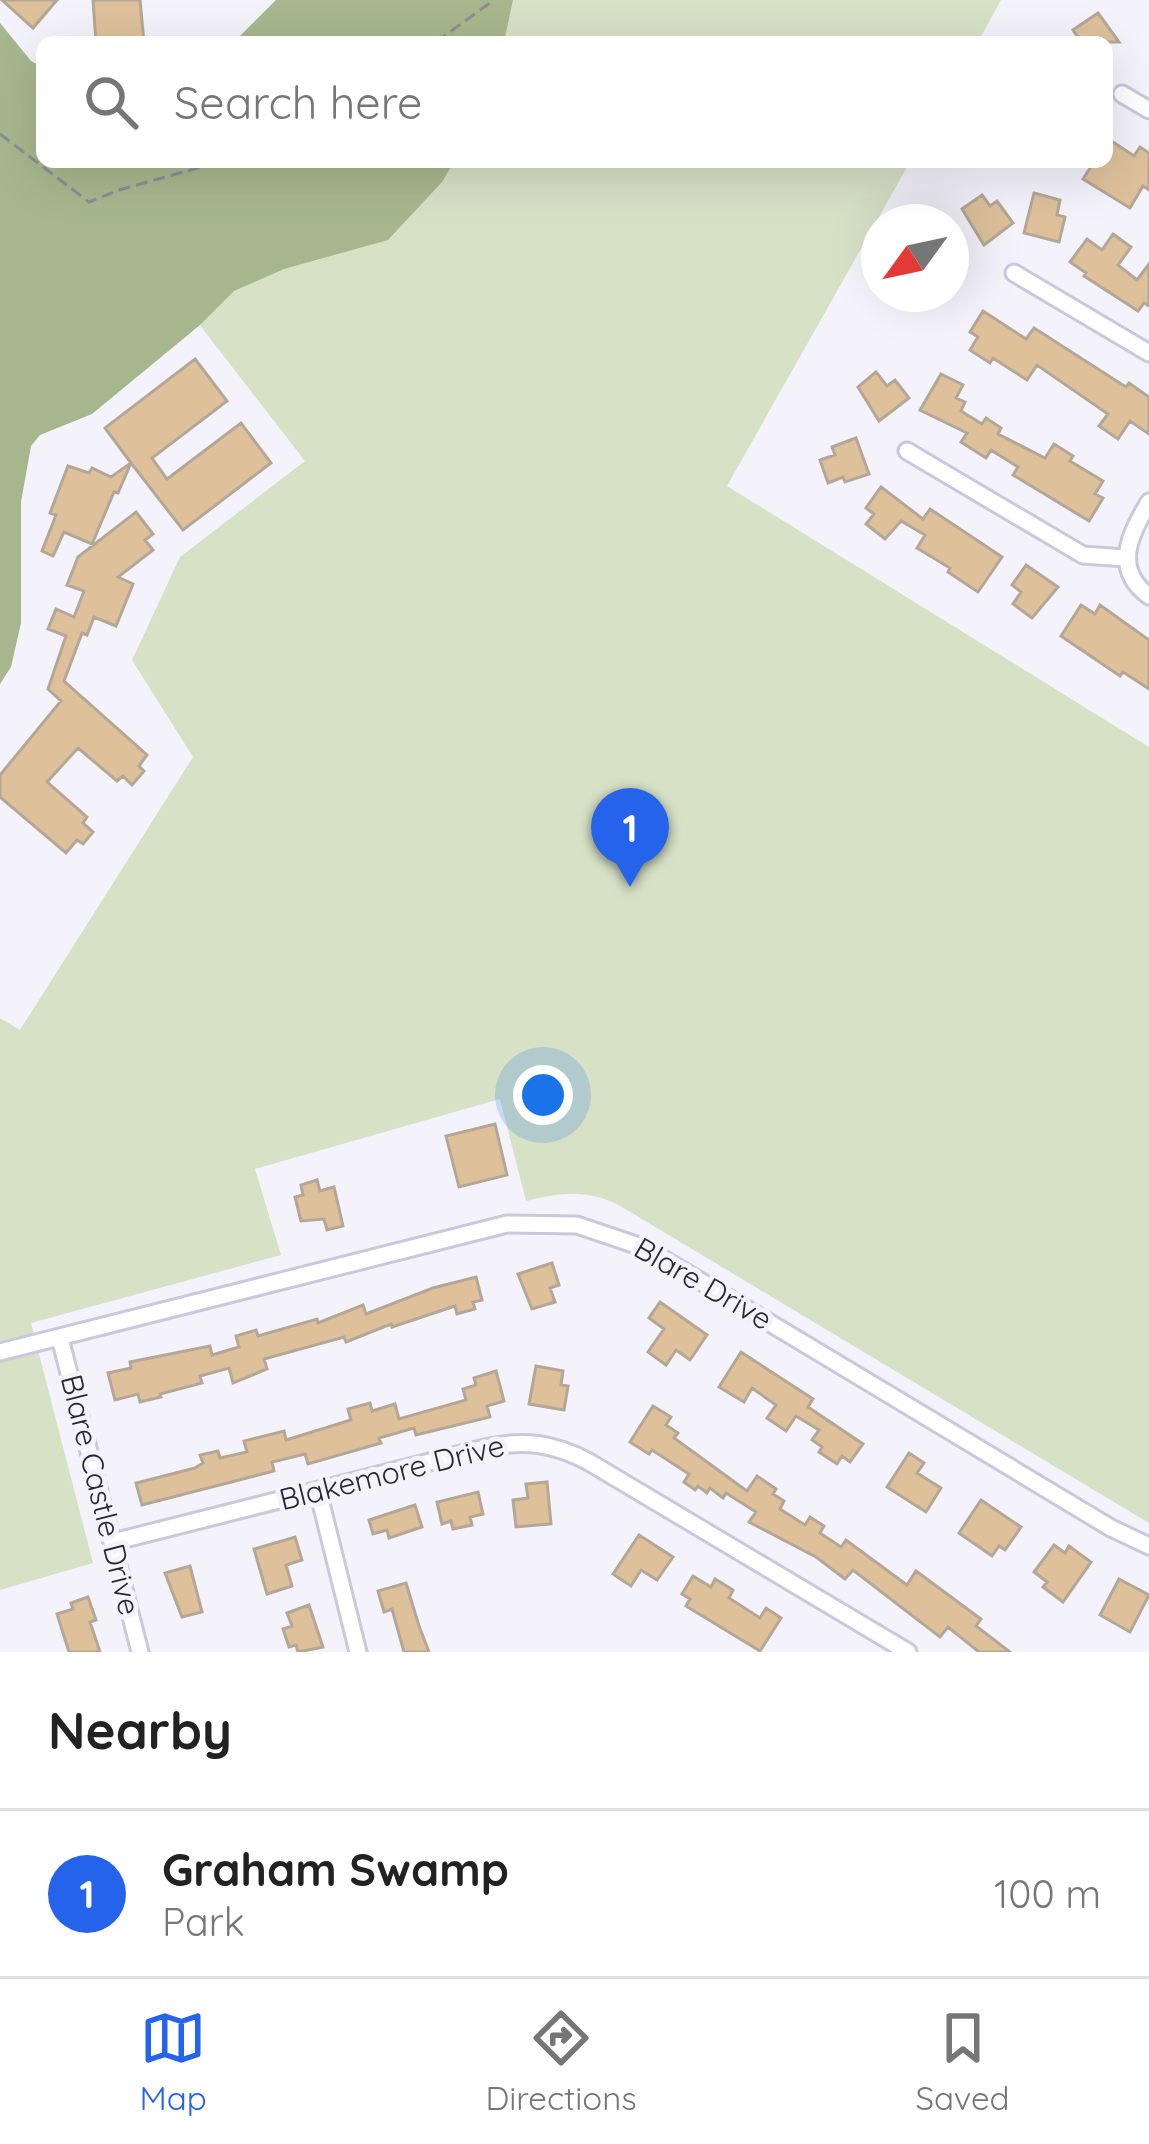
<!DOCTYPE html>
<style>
:root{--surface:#fff;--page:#f6f6f6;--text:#222;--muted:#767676;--line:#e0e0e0;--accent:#2563eb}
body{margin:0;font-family:Quicksand,sans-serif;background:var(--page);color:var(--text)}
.compass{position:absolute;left:861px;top:204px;width:108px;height:108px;border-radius:50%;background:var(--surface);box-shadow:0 12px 48px #0002;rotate:237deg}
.you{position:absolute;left:543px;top:1095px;width:42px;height:42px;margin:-30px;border:9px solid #fff;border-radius:50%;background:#1a73e8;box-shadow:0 0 0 18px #1a73e833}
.badge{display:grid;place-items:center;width:78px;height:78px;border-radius:50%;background:var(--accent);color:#fff;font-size:39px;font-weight:700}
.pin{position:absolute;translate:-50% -99px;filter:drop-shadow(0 3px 6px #0008)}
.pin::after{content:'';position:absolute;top:63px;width:42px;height:36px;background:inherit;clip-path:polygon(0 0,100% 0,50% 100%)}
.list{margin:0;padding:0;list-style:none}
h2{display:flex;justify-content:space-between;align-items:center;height:156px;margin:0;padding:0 48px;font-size:51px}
h2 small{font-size:39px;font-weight:400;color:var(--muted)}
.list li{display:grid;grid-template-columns:78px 1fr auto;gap:36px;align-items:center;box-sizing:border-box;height:168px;padding:0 48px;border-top:3px solid var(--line)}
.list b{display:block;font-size:45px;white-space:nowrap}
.list p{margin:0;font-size:39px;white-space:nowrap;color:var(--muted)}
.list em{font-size:39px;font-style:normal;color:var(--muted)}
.icon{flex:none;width:66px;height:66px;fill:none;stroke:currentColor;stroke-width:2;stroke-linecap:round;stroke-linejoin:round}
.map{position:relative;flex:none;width:1149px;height:1652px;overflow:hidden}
.search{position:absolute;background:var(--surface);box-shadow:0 12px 48px #0002;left:36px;right:36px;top:36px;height:132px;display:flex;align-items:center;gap:30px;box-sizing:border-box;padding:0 42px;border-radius:18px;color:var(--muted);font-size:45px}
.sheet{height:324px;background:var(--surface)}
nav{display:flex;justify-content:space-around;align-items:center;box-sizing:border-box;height:168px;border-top:3px solid var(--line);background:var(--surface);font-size:33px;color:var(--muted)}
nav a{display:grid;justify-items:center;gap:6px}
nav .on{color:var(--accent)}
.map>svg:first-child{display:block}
.green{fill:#d7e1c6}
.forest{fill:#a7b78d}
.building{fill:#dec19b;stroke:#b5a796;stroke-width:3}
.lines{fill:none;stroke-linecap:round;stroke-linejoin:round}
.minor-casing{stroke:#cbc7dd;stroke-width:21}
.path{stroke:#8e8d96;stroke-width:3;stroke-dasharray:12 6;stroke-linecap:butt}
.minor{stroke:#fff;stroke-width:15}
.labels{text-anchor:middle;stroke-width:10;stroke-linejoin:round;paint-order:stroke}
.street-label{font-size:30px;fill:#292830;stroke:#f4f3fc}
</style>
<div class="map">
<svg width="1149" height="1652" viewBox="0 0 1149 1652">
<rect width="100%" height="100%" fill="#f4f3fc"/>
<!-- green -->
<path class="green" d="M276,0H1001L978,42H234Z
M0,23L31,61L42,67V162H910L727,486L1149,747V1523L622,1207C588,1189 563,1192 526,1201L500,1099L255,1169L281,1255L31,1323L93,1563L0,1590V1018L20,1030L193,757L132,660L180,557L305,461L154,266L19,329Z"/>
<!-- forest -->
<path class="forest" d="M276,0H513L504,42H234Z
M0,23L31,61L42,67V162H454L442,182L388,240L284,269L234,291L200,325L92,414L40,435L31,446L21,502V623L11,667L0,684Z"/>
<!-- building -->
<path class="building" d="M2,0H57L33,28Z
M93,0H140L144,42H96Z
M1098,13L1119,42H1081L1073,30Z
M1107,138L1134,156L1140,147L1149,153V190L1143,186L1130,208L1083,179L1094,162H1107Z
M1034,193L1060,200L1057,215L1065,217L1059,242L1024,233Z
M982,195L990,206L997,201L1013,223L984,245L962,209Z
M1113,234L1131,247L1118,265L1137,280L1149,264V306L1144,303L1138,311L1084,276L1086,273L1070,262L1087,239L1102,250Z
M983,311L1026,339L1034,328L1126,387L1129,383L1149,397V434L1130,421L1118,439L1099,426L1108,414L1037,365L1027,380L993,358L990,363L970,350L978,337L970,332Z
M195,359L227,401L152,458L167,479L241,423L271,463L183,530L131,463L118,493L114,492L92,544L64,532L53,556L42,551L56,515L50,513L68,466L89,473L92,468L111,477L131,463L105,428Z
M876,372L887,386L895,380L909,398L879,421L858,387Z
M941,374L963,385L956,398L965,402L961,411L982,424L986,418L1001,428L998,434L1045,458L1054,444L1073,456L1070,461L1103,481L1095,494L1103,498L1089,521L1013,475L1018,467L991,450L986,458L961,442L967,433L920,410Z
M856,438L869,474L845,482L843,477L828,483L820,460L835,455L832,447Z
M881,487L923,519L930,509L1002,557L978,592L948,572L950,568L917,548L925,535L901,521L885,539L866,524L874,514L866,508Z
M136,512L153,534L145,540L153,550L118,577L133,584L116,626L94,617L87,635L82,633L64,681L147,755L139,766L144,771L132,785L123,776L117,781L78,748L47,782L87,817L83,823L93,832L83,844L77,840L66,853L0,797V775L61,701L48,689L66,636L48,629L56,609L74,617L84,591L67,585L78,557Z
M1026,565L1058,587L1032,618L1013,604L1021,592L1012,585Z
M1081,605L1095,614L1100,605L1149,640V689L1123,672L1120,676L1061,636Z
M495,1124L507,1175L459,1187L446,1136Z
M317,1180L320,1191L334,1187L343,1226L327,1230L324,1219L301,1221L295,1197L303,1195L301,1185Z
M552,1263L559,1285L550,1288L555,1302L532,1309L518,1274Z
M476,1277L482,1300L473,1302L475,1309L457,1314L455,1306L392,1327L391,1324L346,1342L344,1337L264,1359L267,1369L233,1383L229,1368L200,1376L202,1383L160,1394L161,1397L140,1402L138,1394L115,1400L108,1373L131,1368L130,1362L210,1346L212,1355L239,1347L236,1336L256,1330L258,1336L317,1319L318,1323L363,1305L366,1314L433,1288Z
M660,1302L707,1335L690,1360L676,1350L666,1365L648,1352L664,1329L649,1318Z
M741,1352L813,1399L808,1407L863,1444L850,1462L842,1456L837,1464L819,1452L822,1447L812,1440L819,1430L796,1416L786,1431L767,1418L776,1405L752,1388L744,1402L719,1387Z
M536,1366L563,1371L561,1385L568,1386L564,1410L529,1404Z
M496,1371L504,1401L487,1406L490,1417L416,1435L414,1428L379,1438L381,1443L308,1464L305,1454L272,1462L274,1471L142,1505L136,1483L195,1468L203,1463L200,1455L218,1451L220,1458L247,1452L244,1441L284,1431L286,1440L351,1420L348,1409L370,1403L372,1411L395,1404L399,1419L466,1400L463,1389L476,1385L474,1378Z
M653,1406L671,1417L666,1425L678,1433L674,1438L747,1491L757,1476L776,1489L773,1494L784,1501L780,1509L805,1525L810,1517L824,1526L820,1533L841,1547L846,1540L907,1585L916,1571L981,1619L976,1626L1010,1652H979L948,1627L940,1637L853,1570L845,1579L816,1557L749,1522L756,1512L726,1493L723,1498L710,1488L707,1493L698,1486L695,1490L684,1482L689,1474L652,1450L649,1454L630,1442Z
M909,1453L924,1463L917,1473L941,1488L926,1512L887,1487Z
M547,1482L551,1524L516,1527L513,1500L528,1498L526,1484Z
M478,1492L483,1514L470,1517L472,1525L453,1529L451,1521L442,1524L437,1502Z
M981,1500L1021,1527L1005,1550L999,1546L992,1556L959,1533Z
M415,1505L422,1527L389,1538L387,1530L373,1534L369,1520Z
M639,1535L673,1557L657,1580L641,1570L631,1586L613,1574Z
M295,1537L302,1560L286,1565L292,1586L267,1594L254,1549Z
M1054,1545L1065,1553L1069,1546L1091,1562L1063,1602L1043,1587L1047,1582L1034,1572Z
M190,1566L202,1612L182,1617L165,1573Z
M693,1576L711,1587L715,1579L733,1590L729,1598L760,1618L766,1608L781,1618L760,1651L686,1606L690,1599L682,1594Z
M1119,1579L1149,1595L1130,1632L1100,1615Z
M406,1583L419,1626L429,1652H404L392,1609L384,1612L378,1591Z
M88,1597L96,1620L90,1622L100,1652H69L57,1614L73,1609L71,1603Z
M309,1605L323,1647L298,1652L296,1645L289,1647L283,1629L292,1626L287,1613Z"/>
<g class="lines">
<!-- minor casing -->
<g class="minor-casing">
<path id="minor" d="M1122,94L1149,110
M1014,273L1149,353
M907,451L1083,555L1126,558
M1149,502C1130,534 1112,569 1149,596
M60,1338L140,1652
M0,1352L507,1224L577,1225L645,1248L1111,1528L1149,1546
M318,1491L358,1652
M113,1542L485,1448C523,1439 554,1443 589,1462L908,1652"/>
</g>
<!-- path -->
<path class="path" d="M436,42L494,0
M0,134L89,202L119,190L219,162"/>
<!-- minor -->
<use href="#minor" class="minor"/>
</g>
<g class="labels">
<!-- street labels -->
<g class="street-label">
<text transform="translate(703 1284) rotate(30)" y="10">Blare Drive</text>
<text transform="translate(392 1473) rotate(-14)" y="10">Blakemore Drive</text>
<text transform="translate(100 1495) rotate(76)" y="10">Blare Castle Drive</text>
</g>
</g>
</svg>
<svg class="compass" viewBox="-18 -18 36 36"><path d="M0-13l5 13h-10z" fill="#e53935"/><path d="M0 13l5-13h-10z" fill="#767676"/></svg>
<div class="you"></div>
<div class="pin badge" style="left:630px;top:887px">1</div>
<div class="search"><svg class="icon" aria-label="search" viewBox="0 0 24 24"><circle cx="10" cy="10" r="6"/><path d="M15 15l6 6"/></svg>Search here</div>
</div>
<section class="sheet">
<h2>Nearby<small></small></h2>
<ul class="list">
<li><span class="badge">1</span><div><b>Graham Swamp</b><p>Park</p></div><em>100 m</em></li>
</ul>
</section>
<nav>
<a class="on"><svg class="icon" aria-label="map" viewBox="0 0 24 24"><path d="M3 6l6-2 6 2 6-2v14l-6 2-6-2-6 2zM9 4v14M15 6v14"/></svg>Map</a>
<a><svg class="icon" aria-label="directions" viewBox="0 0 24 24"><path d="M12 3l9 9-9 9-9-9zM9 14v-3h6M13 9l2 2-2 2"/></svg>Directions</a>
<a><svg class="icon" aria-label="saved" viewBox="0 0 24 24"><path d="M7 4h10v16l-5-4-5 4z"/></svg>Saved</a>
</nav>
